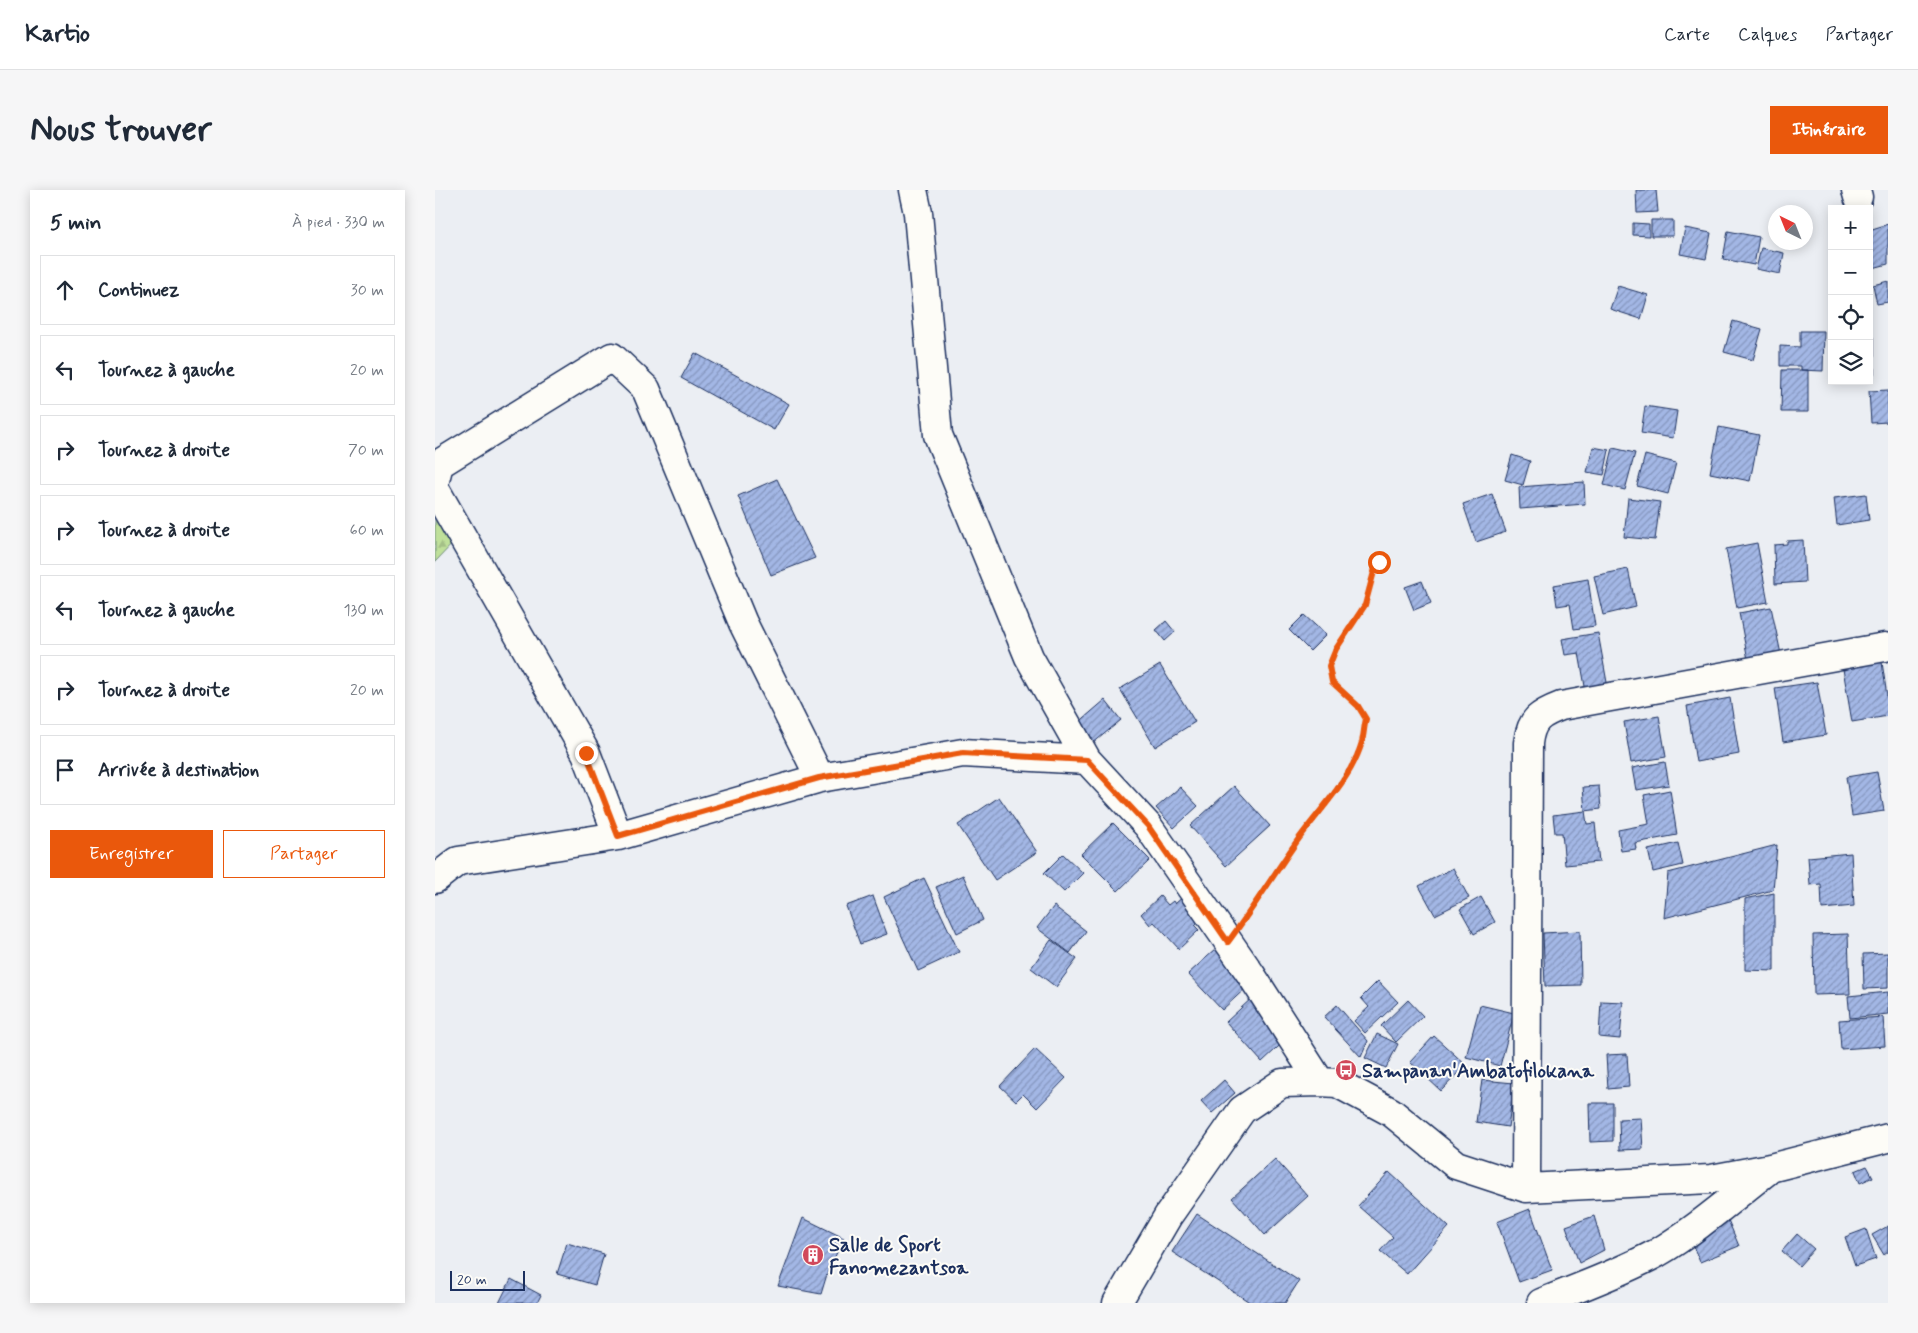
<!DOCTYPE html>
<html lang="fr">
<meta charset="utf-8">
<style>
:root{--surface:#fff;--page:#f6f6f7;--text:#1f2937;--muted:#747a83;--line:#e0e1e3;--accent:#ea580c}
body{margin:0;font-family:Mynerve,sans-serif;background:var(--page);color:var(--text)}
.controls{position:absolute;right:15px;top:15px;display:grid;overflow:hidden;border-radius:0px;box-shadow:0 2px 12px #0003}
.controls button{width:45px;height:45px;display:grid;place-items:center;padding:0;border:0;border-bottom:1px solid var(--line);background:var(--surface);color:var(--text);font:25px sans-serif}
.compass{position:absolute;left:1333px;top:15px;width:45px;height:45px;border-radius:50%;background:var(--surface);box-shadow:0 2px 12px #0003;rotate:317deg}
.scale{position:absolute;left:15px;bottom:12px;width:75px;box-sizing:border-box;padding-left:5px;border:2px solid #1b2f5e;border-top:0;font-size:14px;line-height:18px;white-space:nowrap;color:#1b2f5e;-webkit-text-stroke:4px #fdfcf7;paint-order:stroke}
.stop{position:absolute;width:15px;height:15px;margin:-11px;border:4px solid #ea580c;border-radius:50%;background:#fff}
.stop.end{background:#ea580c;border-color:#fff;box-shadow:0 1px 5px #0008}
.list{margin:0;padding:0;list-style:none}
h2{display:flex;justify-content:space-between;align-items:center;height:65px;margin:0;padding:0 20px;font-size:21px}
h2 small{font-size:16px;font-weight:400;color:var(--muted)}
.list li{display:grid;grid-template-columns:32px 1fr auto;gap:15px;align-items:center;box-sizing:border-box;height:70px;margin:0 10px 10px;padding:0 10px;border:1px solid var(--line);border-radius:0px}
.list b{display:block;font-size:19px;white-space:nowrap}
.list em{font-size:16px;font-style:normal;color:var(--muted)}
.actions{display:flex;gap:10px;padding:15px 20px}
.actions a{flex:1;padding:11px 0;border:1px solid var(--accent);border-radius:0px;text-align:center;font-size:18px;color:var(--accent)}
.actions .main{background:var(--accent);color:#fff}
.icon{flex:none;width:28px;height:28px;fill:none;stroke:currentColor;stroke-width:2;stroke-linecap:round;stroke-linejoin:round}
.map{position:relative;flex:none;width:1453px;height:1113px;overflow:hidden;border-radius:0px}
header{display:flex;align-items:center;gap:30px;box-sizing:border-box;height:70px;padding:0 25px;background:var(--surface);border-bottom:1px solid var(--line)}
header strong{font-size:24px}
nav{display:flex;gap:28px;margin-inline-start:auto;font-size:18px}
.intro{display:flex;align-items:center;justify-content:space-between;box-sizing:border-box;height:120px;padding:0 30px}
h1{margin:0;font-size:35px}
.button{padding:12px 22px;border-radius:0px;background:var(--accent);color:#fff;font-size:18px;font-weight:700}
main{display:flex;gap:30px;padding:0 30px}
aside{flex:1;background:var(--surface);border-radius:0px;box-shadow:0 2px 12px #0003}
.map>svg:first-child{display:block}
.forest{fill:url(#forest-firs);stroke:#6d887c}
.building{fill:url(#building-hatch);stroke:#1b2f5e}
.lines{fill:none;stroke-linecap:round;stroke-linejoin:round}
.minor-casing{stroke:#1b2f5e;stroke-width:31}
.path{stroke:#1b2f5e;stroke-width:3;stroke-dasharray:1 4;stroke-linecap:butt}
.minor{stroke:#fdfcf7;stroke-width:28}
.route{stroke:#ea580c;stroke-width:6}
.labels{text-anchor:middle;stroke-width:4;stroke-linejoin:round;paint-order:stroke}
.poi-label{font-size:20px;font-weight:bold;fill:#1b2f5e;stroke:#fdfcf7;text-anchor:start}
</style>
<header>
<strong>Kartio</strong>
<nav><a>Carte</a><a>Calques</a><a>Partager</a></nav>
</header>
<div class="intro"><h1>Nous trouver</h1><a class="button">Itinéraire</a></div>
<main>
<aside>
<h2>5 min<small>À pied · 330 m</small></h2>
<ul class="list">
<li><svg class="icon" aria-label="ahead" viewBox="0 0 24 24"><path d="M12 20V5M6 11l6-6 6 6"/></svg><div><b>Continuez</b></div><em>30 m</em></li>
<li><svg class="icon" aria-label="left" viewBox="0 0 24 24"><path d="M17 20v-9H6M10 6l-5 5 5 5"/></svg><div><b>Tournez à gauche</b></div><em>20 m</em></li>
<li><svg class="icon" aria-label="right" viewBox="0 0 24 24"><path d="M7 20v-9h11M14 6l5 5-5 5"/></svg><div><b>Tournez à droite</b></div><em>70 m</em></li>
<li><svg class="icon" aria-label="right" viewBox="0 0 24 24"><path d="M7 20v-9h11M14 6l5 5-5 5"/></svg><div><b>Tournez à droite</b></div><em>60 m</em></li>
<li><svg class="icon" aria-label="left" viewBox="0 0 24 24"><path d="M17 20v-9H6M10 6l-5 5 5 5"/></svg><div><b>Tournez à gauche</b></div><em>130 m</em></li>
<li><svg class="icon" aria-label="right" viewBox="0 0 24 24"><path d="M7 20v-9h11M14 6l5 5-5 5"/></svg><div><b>Tournez à droite</b></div><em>20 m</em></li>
<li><svg class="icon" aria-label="arrive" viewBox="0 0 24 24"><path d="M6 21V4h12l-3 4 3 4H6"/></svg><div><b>Arrivée à destination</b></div></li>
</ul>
<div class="actions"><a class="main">Enregistrer</a><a>Partager</a></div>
</aside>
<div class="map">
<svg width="1453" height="1113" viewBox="0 0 1453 1113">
<defs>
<pattern id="forest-firs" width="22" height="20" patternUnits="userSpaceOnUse" patternTransform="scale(1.25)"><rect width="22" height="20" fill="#bfe09a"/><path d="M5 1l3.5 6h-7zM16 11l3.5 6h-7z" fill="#a4c087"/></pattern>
<pattern id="building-hatch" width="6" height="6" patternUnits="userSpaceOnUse" patternTransform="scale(1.25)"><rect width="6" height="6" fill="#a3b7e5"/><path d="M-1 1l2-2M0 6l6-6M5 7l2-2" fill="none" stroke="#8495bd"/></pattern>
</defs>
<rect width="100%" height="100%" fill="#ebeef3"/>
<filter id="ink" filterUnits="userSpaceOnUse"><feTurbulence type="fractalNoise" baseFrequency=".02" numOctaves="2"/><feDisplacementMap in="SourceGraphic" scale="10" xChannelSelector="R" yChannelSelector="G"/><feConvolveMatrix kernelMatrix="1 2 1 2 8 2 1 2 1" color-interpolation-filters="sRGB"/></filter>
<g filter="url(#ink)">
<!-- forest -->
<path class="forest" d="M0,306L20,351L0,372Z"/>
<!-- building -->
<path class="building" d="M1201,0H1221L1223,22L1202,23Z
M1216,30H1238V46H1216Z
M1198,33L1214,34V46L1198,45Z
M1453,34V74L1434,79V40Z
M1250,38L1276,43L1271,69L1245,64Z
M1293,41L1324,47L1319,75L1288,69Z
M1326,58L1349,63L1345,84L1321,79Z
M1453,91V112L1442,114L1438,95Z
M1183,96L1213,105L1206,129L1175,119Z
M1298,131L1327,139L1318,170L1289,162Z
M1365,141H1389L1388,181L1366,180V176H1345V156L1365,157Z
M1434,147H1439V184H1434Z
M260,163L354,214L339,240L246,188Z
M1347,180H1373V222H1346Z
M1453,200V232L1436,233L1434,201Z
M1210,216L1242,221L1238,248L1206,243Z
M1284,237L1324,245L1315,291L1275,283Z
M1158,257L1174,260L1169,285L1152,282Z
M1178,258L1200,263L1190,300L1169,295Z
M1077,265L1095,271L1088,295L1070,290Z
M1210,265L1241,273L1233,304L1202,296Z
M342,289L380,368L336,385L303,306Z
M1149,292L1150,314L1085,319L1084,297Z
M1057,304L1071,342L1041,352L1028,314Z
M1431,304L1434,330L1402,335L1399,308Z
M1193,308L1225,312L1220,350L1189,347Z
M1368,350L1370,392L1340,394L1339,355L1352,354V351Z
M1322,353L1333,412L1302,418L1291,359Z
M1193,379L1201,417L1168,425L1159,386Z
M1153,389L1160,436L1139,439L1135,414L1122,416L1119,395Z
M987,391L996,413L979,420L970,397Z
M1336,417L1347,469L1314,475L1304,423Z
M869,425L891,445L875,461L854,440Z
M731,431L740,442L730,451L721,440Z
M1163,443L1173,498L1151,502L1144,463L1130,465L1127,449Z
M1447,472L1453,513V526L1417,532L1408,479Z
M725,475L760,532L720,557L685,499Z
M1382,492L1391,545L1348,552L1340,498Z
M1295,508L1304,564L1261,572L1252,516Z
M670,510L686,530L657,554L642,534Z
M1224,526L1231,567L1196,573L1189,532Z
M1230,572L1234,595L1201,600L1197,578Z
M1442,582L1449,621L1417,626L1411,587Z
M799,596L835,636L791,676L755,636Z
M1164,596L1166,619L1150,621L1148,597Z
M745,597L763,616L739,638L721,618Z
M1235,600L1242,645L1200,653L1201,659L1186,661L1183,640L1214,634L1209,605Z
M564,607L602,662L560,690L523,635Z
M1150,621L1152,634L1160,633L1164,672L1130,675L1127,643H1120L1118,625Z
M678,633L715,670L683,701L646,664Z
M1243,653L1248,675L1218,682L1213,660Z
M1342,655L1338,700L1229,728L1233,683Z
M1416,663L1419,716L1387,719L1386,694L1375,695L1373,667Z
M628,664L648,683L629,702L609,683Z
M1018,678L1034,708L1000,725L984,696Z
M528,685L548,730L522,743L501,697Z
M489,688L524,762L483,781L449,707Z
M753,702L773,724L760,736L764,740L744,759L719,732L715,735L706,724L725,706L733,715L738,711L740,714Z
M1339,703V781L1310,780V709Z
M438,706L452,744L425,754L411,716Z
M1046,707L1060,732L1039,744L1025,719Z
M619,716L651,741L635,763L602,738Z
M1145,741L1146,795L1110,796L1108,743Z
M1413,744L1415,804L1379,805L1378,745Z
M616,750L642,769L621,797L596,778Z
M781,759L814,795L787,820L753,784Z
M1453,763V798L1429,799L1428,764Z
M943,791L963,812L930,843L919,831L934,817L926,808Z
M1453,802V824L1415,828L1413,806Z
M819,806L855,846L827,872L791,832Z
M973,810L988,826L961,852L946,836Z
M1166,811L1188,812L1185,849L1164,847Z
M902,815L933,851L926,867L889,827Z
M1045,815L1079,823L1065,876L1031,867Z
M1448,827L1450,856L1406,859L1404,830Z
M942,844L963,854L951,878L930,868Z
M999,846L1031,875L1006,901L975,872Z
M600,859L631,888L602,918L588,904L581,911L565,896Z
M1192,864L1194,897L1173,899L1171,865Z
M789,890L800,903L777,923L766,911Z
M1047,890L1079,893L1073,937L1041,932Z
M1154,913H1178V951L1155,952Z
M1206,928L1208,959L1185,960L1184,929Z
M840,969L873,1006L830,1045L797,1008Z
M1432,976L1438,987L1425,993L1420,981Z
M954,982L1014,1037L972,1084L945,1061L958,1047L923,1016Z
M1095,1019L1117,1080L1084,1092L1062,1032Z
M762,1024L864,1091L850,1113H816L737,1062Z
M1159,1026L1169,1060L1144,1073L1131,1036Z
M368,1028L409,1048L393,1081L386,1104L343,1096Z
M1293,1030L1304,1056L1265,1072L1254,1047Z
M1453,1036V1062L1449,1065L1437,1045Z
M1431,1039L1441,1069L1420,1076L1410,1047Z
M1362,1044L1379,1059L1364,1076L1347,1061Z
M132,1053L169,1064L160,1095L122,1084Z
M76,1089L106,1105L102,1113H64Z"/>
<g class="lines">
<!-- minor casing -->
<g class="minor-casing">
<path id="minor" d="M478,0L483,23L503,245L594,467L652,570L713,636L815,783L885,892
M1421,0L1423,7
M0,290L4,274L177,167L211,199L308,433L385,588
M0,299L151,563L183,646
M0,689L23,671L183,646L385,588L528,563L652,570
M1091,998L1093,553C1096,529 1105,524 1126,516L1450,457
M682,1113L733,1026L807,920L847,893L885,892L902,893L956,922L1021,975L1091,998L1276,989L1335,978L1453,948
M1106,1113C1145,1097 1185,1083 1222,1063C1261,1040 1296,1009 1332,981"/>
</g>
<!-- path -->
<path class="path" d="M810,729L858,656L893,612L917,575L927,553L931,529L923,516L897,492L894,476L901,459L930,415L940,377L944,372"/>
<!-- minor -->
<use href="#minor" class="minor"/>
</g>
</g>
<g class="lines" filter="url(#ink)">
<!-- route -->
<path class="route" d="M151,563L183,646L384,588L528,563L652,570L713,636L793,752C816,721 836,689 858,657C880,624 916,591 927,552C929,544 929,536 931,529L923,516L897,492L894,476L901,459L930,415L940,378L944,372"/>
</g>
<!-- icons -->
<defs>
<g id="bus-disc" transform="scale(1.125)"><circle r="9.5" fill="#d1495b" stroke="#fdfcf7"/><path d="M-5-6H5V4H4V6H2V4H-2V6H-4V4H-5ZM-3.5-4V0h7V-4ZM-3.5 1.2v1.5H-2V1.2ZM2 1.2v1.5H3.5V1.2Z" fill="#fff"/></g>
<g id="building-disc" transform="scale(1.125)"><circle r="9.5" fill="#d1495b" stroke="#fdfcf7"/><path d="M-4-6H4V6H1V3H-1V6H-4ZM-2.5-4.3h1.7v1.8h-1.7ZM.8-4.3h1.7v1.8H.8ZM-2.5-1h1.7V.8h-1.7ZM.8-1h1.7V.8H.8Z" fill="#fff"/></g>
</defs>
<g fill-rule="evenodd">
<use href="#bus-disc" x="911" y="880"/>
<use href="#building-disc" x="378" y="1065"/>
</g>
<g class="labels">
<!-- poi labels -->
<g class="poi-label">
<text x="927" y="887">Sampanan'Ambatofilokana</text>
<text x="394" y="1061">Salle de Sport<tspan x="394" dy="23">Fanomezantsoa</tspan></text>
</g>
</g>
</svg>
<div class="controls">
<button>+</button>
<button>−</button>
<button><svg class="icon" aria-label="locate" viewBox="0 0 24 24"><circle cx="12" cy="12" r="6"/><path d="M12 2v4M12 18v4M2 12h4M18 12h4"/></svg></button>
<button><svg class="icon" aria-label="layers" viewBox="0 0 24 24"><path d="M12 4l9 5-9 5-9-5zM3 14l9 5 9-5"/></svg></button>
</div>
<svg class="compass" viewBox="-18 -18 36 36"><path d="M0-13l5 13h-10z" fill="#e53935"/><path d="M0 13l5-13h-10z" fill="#747a83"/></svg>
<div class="scale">20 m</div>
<div class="stop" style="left:944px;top:372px"></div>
<div class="stop end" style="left:151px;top:563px"></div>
</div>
</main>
